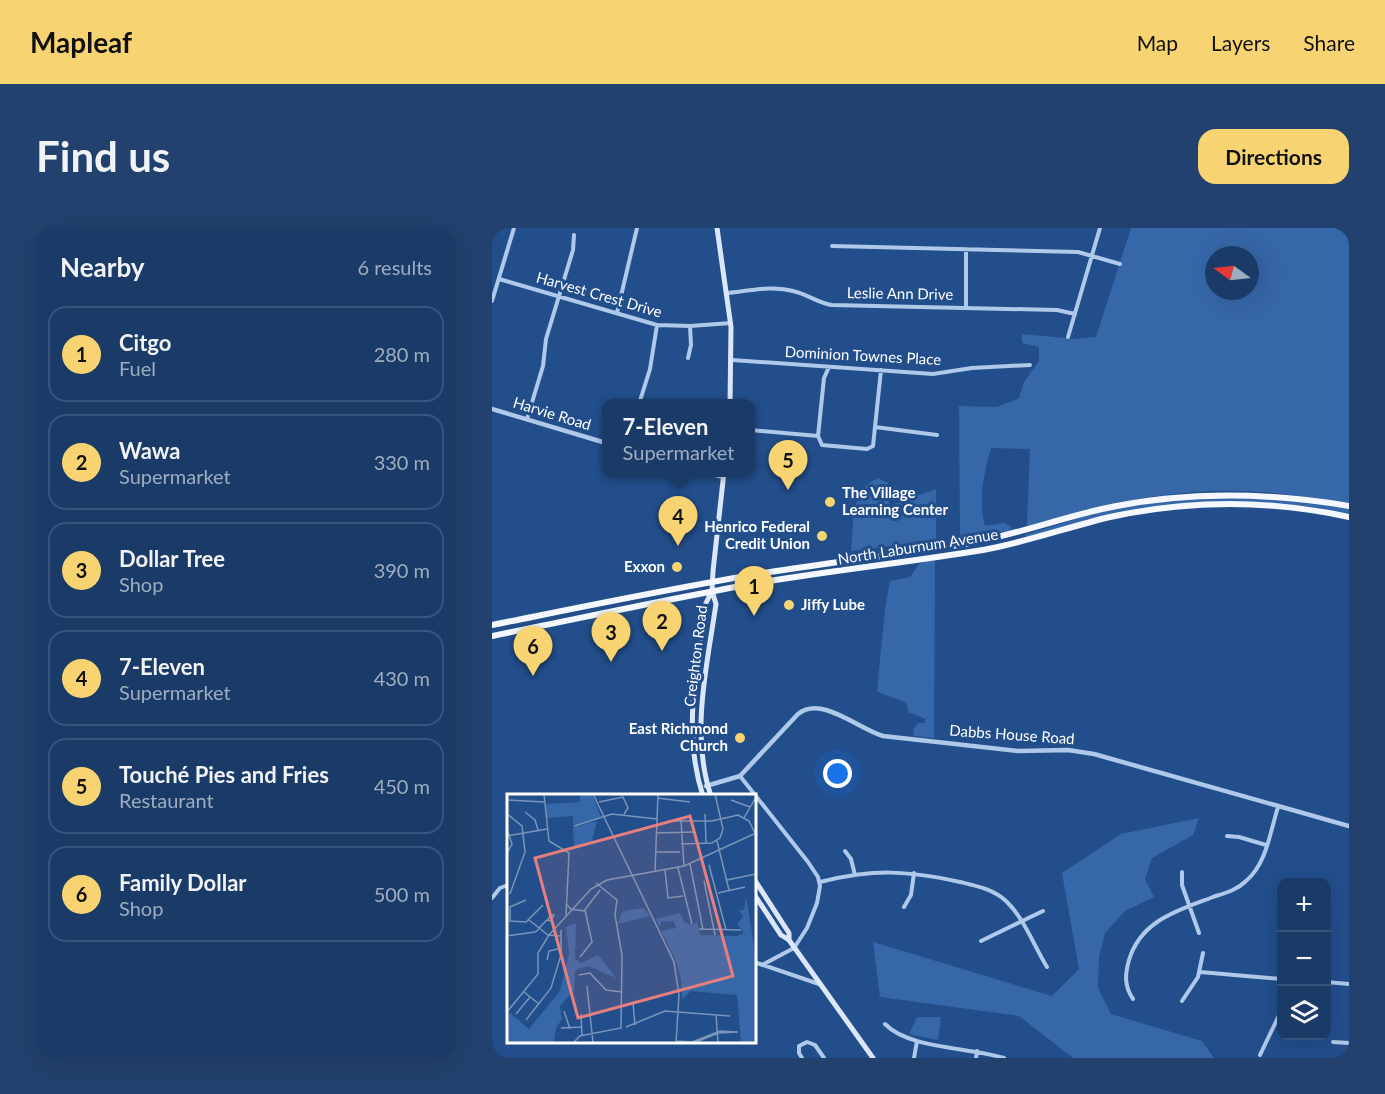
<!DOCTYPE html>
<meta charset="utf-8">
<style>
:root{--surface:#1a3a68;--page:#23416e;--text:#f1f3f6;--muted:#9fadc0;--line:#38547c;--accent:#f7d371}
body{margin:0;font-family:Lato,sans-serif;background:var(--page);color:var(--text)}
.controls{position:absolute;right:18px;bottom:18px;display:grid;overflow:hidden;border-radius:12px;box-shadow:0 6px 24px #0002}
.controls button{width:54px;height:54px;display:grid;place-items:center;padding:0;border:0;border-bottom:2px solid var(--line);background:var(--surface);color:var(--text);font:30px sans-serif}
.compass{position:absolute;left:713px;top:18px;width:54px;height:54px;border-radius:50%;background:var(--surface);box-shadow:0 6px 24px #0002;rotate:285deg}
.you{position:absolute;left:346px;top:546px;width:21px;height:21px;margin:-15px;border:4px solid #fff;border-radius:50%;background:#1a73e8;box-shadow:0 0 0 9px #1a73e833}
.badge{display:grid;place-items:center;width:39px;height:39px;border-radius:50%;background:var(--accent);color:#111;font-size:20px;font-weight:700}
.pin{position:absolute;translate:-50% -50px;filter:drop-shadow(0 2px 3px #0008)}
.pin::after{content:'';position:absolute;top:32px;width:21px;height:18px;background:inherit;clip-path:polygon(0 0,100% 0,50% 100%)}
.popup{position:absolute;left:110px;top:171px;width:153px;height:78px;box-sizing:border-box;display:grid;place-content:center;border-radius:12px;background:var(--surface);filter:drop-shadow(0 2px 4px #0005);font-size:20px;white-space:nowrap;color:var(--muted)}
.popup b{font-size:22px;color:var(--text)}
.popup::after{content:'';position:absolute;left:50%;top:100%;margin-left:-12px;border:12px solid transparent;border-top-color:var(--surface)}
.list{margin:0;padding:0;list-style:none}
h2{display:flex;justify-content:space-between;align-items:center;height:78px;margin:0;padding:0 24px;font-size:26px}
h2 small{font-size:20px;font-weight:400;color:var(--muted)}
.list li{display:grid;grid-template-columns:39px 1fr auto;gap:18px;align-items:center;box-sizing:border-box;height:96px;margin:0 12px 12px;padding:0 12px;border:2px solid var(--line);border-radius:18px}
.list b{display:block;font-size:22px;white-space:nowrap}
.list p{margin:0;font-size:20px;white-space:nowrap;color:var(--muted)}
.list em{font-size:20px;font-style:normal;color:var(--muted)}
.icon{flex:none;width:33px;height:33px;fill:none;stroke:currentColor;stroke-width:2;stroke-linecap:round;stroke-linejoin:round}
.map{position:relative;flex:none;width:857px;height:830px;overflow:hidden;border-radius:18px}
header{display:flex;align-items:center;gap:36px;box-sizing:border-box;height:84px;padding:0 30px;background:var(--accent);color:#111}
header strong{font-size:28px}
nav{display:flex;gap:33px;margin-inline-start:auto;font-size:21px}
.intro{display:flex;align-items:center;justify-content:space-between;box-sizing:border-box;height:144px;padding:0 36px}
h1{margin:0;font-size:42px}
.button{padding:15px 27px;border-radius:18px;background:var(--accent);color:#111;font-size:21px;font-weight:700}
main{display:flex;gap:36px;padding:0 36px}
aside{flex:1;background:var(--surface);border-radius:18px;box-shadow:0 6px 24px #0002}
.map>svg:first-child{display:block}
.green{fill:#3667a8;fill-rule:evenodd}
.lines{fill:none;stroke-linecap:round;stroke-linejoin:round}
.minor{stroke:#afc9eb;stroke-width:4}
.tertiary{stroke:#afc9eb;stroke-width:4.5}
.secondary{stroke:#dbe7f8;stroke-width:5}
.primary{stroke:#f4f8fe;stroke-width:6}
.poi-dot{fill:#f7d371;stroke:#224e8b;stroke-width:2}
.labels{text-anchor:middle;stroke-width:6;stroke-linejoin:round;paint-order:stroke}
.street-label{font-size:15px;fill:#fff;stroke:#224e8b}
.poi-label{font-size:15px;font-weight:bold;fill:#fff;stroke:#224e8b;text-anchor:end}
.inset-road{fill:none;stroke:#7a95b9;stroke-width:1.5}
.view{fill:#e67e7e;fill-opacity:0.15;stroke:#e67e7e;stroke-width:3}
.inset-edge{fill:none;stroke:#fff;stroke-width:3}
</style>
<header>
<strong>Mapleaf</strong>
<nav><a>Map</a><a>Layers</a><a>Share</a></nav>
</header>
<div class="intro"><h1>Find us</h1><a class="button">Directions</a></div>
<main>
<aside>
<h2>Nearby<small>6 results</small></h2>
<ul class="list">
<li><span class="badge">1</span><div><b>Citgo</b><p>Fuel</p></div><em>280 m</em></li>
<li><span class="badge">2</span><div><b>Wawa</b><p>Supermarket</p></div><em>330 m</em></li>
<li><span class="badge">3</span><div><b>Dollar Tree</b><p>Shop</p></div><em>390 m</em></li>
<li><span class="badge">4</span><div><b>7-Eleven</b><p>Supermarket</p></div><em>430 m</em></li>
<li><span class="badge">5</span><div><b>Touché Pies and Fries</b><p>Restaurant</p></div><em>450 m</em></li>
<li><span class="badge">6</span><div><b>Family Dollar</b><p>Shop</p></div><em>500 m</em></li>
</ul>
</aside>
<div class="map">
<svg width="857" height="830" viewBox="0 0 857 830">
<rect width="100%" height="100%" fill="#224e8b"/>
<!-- green -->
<path class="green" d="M639,0H857V276C812,268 766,261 720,263C656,265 595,282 535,298L538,221L499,220C492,244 486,273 493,298L512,295L517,297L519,300L517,303L468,309L467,178L505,179L527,170L532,154L547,133V119L530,115V106L583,111L604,109ZM722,27H758V63H722Z
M386,250L396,255L397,278L444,261V313L359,323C362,297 358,261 386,250Z
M716,269C763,270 810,271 857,281V287L820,280L687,277L536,309L532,307L614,282L650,276Z
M435,333H443V337L442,510L422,508L421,502L426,495H432L434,491L416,484L415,476C406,470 395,469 385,463L393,381L398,353L418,349L427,336Z
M707,590L701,607L660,630L653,651L662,669L633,683L613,705L607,729L606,760L619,786L710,813L722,830H581L527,788L388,769L381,714L560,768L587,741L570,645L629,606Z
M425,789H449L446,812L417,806Z"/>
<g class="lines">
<!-- minor -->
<path class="minor" d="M340,18L586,24L628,36
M7,51L165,97L198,98L239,95
M236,65C257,63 280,57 301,63C315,66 326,75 340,77L565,82L583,86
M0,73L22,0
M474,80V21
M125,85L145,0
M576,109L608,0
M196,130L199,117L198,98
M240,132L441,146L480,140L538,137
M147,176L158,141L165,97
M35,191L51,138L54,111L81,22L82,7
M383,199L445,207
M258,202L326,208L330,217L375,221L381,218L389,142
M326,208L332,150L337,139
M248,548L316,634L326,649L328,658L325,675L315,700L302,720L270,737
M735,608L747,609L774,617
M353,623L359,631L363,647
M690,644V657L707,705
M328,654C381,641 414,642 468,654C485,658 501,661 514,673C532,690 542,718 555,739
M0,670L8,660L16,657
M412,679L419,667L422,645
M489,713L551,683
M262,734L327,756
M708,744L790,751
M834,754L857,756
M641,771C632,758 633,746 637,732C649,692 687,682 721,669C733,665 745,662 754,653C775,635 778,604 786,579
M690,773L706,749L711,725
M393,796C417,821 477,819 512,830
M841,814L857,815
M768,827L790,781
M310,830L307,825V818L315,814L323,817L332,830
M422,830L425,813
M484,830L485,823"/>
<!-- tertiary -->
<path class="tertiary" d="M0,181L114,215
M212,244L231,249
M214,558L248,548L306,486C330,467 366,501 391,508L527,523L576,522L602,526L857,598"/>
<!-- secondary -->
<path class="secondary" d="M225,0L239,99L238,176
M211,568C190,504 205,439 214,375L220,363
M219,568C198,506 215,438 224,376L220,363L221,343L232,244
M262,651L297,705V712
M262,666L289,707L297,712L381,830"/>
<!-- primary -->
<path class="primary" d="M0,397C90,379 181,360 272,345C340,334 409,326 478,315C523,307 565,291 610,281C692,263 774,264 857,278
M0,408C90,390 180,370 271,354C344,342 418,334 491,322C535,314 576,299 618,289C697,272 779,272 857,289"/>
</g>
<!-- markers -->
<g class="poi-dot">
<circle cx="338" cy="274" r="6"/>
<circle cx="330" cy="308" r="6"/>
<circle cx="185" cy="339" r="6"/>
<circle cx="297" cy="377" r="6"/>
<circle cx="248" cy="510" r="6"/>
</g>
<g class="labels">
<!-- street labels -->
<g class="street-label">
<text transform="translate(408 66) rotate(1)" y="5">Leslie Ann Drive</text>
<text transform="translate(107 67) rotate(16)" y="5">Harvest Crest Drive</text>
<text transform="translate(371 128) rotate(3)" y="5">Dominion Townes Place</text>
<text transform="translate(60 186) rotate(17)" y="5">Harvie Road</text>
<text transform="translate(426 319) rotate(-9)" y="5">North Laburnum Avenue</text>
<text transform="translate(204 428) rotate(-83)" y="5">Creighton Road</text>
<text transform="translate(520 507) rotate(4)" y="5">Dabbs House Road</text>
</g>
<!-- poi labels -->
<g class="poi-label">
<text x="350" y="270" text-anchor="start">The Village<tspan x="350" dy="17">Learning Center</tspan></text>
<text x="318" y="304">Henrico Federal<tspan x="318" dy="17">Credit Union</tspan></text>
<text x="173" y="344">Exxon</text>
<text x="309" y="382" text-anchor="start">Jiffy Lube</text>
<text x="236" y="506">East Richmond<tspan x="236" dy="17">Church</tspan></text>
</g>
</g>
<!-- overview -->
<g transform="translate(15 566)">
<rect width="249" height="249" fill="#224e8b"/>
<path d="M73,0H85L94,23L66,31V22L40,24L39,10L73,8ZM90,27L84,50L67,53L66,33ZM239,102L249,163V249H234L230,201L184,197L175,205L174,186L170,170L163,153L174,200L161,150L154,137L169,134L167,127L154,128L153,134L149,125L173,119L178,129L186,131L190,127L193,141L230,142L237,139L230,130L236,123L232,116H237ZM137,114L143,122L110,130L116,117ZM69,129L68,165L74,169L91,161L109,184L82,172L72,174L68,177L67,196L53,212L55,225L49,234L47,249H0L2,218L22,235L53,197L62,160L59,133Z" fill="#3667a8"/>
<path class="inset-road" d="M37,0L42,47L62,59L59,121M86,0L167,168L172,201L169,249M150,4L183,8M0,6L37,8M224,6L243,13M92,8L116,3L121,14L117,20M18,18L28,26L31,36M0,20L15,32L18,58L3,100M198,20L199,49M237,24L249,3M174,26L177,72M161,27H205L231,21L242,27L248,39M67,32L105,20L150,25M0,35L5,50L0,59M149,39L186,38M0,42L40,35M210,47L222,96M174,50L205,49L213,44L216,35L208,0M149,58H173M183,70L196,136M202,71L219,136M171,74L185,130M158,76L161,104L176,102M148,77L151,0M220,86L249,80M197,87L208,141M211,99L238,93M19,106L3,113V127L19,128L36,111M59,110L64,115L77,117L93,96M22,126L41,141L53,142M192,135L234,136M0,142L28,138L30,137L34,132L45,121H47L44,127L40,126M73,163L85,148L78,116M40,166L42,157L54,154M72,181L83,179L99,196L115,198M80,192L86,249M17,198L32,210M126,209L128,231M57,217L63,235M0,218L31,180V159L42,141L84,95L100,86L177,72L249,39M9,220L23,203M74,220L75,242M209,221L211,249M19,226L44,194L54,161V136M119,233L158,217L223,222M54,234L75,233M169,247L185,248L213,237L231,238L211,239L187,249M66,249L73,242L114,234L115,161L108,121L110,106L89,89"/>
<path class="view" d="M183,22L226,182L71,224L28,64Z"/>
<rect width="249" height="249" class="inset-edge"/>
</g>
</svg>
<div class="controls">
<button>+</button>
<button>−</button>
<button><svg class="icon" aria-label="layers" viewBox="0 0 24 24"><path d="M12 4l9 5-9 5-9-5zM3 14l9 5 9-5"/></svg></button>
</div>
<svg class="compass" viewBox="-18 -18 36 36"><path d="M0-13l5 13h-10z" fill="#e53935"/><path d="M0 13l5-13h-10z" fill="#9fadc0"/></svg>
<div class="you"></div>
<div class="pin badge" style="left:262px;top:388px">1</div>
<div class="pin badge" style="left:170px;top:423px">2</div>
<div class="pin badge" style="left:119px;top:434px">3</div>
<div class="pin badge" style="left:186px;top:318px">4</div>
<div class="popup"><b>7-Eleven</b>Supermarket</div>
<div class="pin badge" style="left:296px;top:262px">5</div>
<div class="pin badge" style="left:41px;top:448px">6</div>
</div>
</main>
